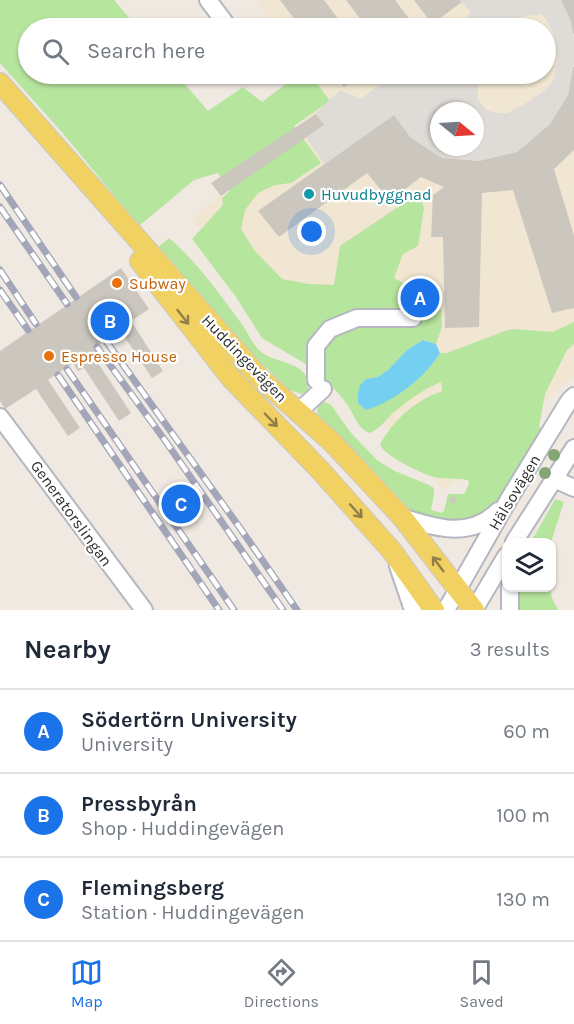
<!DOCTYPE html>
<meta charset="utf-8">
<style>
:root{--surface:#fff;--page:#f6f6f7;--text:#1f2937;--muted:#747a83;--line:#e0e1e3;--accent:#1a73e8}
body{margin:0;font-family:Karla,sans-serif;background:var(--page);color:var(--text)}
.controls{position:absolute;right:18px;bottom:18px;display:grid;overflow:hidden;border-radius:12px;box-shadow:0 2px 4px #0004}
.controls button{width:54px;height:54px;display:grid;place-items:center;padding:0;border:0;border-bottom:2px solid var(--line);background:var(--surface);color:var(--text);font:30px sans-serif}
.compass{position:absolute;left:430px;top:102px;width:54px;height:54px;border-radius:50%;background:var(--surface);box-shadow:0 2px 4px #0004;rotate:108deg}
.you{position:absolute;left:312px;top:232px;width:21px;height:21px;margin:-15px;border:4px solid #fff;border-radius:50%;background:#1a73e8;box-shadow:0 0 0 9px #1a73e833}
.badge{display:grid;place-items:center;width:39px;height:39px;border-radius:50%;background:var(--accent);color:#fff;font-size:20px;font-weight:700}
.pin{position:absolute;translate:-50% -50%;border:3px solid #fff;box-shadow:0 2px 6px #0006}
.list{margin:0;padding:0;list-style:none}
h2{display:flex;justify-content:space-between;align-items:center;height:78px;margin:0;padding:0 24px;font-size:26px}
h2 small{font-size:20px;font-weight:400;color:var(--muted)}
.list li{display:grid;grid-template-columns:39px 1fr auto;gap:18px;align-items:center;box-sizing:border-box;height:84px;padding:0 24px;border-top:2px solid var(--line)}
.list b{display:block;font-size:22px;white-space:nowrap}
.list p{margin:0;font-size:20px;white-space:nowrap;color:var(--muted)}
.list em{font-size:20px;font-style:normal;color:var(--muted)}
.icon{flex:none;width:33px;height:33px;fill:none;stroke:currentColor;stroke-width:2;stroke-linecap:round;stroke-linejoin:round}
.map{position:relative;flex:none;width:574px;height:610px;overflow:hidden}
.search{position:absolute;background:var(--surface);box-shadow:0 2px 4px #0004;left:18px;right:18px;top:18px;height:66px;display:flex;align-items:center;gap:15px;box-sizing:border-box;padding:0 21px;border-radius:33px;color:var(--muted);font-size:22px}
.sheet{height:330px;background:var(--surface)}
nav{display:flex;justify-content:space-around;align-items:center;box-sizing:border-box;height:84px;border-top:2px solid var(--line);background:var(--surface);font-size:16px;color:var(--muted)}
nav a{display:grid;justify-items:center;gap:3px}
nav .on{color:var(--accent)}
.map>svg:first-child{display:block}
.education{fill:#f0e6d1;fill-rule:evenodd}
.green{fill:#b6e59e}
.plaza{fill:#dfdcd8;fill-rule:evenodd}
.water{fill:#75cff0}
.building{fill:#cbc7bf}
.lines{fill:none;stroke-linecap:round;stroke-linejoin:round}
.minor-casing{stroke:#b4b7c1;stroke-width:20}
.major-casing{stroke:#c9c9c9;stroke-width:22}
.minor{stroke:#fff;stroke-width:16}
.major{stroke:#f2d163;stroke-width:20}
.rail-casing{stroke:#a3a6b8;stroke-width:7}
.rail{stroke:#fff;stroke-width:4.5;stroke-dasharray:14;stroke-linecap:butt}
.tree{fill:#84a574}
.oneway{stroke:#908048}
.culture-dot{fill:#0f9aa8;stroke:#fff;stroke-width:2}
.food-dot{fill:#e8710a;stroke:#fff;stroke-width:2}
.labels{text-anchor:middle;stroke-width:4.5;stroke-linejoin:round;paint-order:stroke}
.culture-label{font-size:16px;fill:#0d838f;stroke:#fff;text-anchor:start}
.food-label{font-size:16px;fill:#c56008;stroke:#fff;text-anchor:start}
.street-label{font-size:16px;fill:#2e2e2e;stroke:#fff}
</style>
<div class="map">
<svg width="574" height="610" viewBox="0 0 574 610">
<rect width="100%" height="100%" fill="#efe9e1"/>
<!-- education -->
<path class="education" d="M256,0H574V376L445,491L192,220L325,102L306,74H546V28H276ZM439,111H475V147H439Z"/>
<!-- green -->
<path class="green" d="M0,0H114L138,28H28V74H176L208,111L243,87L262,102L299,74H310L330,101L294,126L321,163L291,183L275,185L258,193L245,210L241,229L254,250L282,279L309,284L334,285L340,246L419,193L424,208L418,246L403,254L394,278L405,284L406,310L342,319L309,366L262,338L236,297L192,239L223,205L222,198L230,191L218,173L194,180L139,226L66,137L0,63Z
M169,238C197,262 219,293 241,323C248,332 251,342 259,350C272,365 312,359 308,390L302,394L289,390L215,317L157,248Z
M441,309L442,327L436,344L423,340L407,350L388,370L378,377L366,379L360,385L433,364L440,353H447L502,332L513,329L553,332L574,322V344L567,350L545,394L539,427L544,430L500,501L493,509L463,525L412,514L318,418L317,410L320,403L325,402L331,405L351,433L378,461L395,471L429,485L434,488V495L431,510L441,513L444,511L448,494H464L469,484L468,480C458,478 448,479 439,478C425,476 386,457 380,445C390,423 418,398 441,392L442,388L441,382C422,390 407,401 392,414C385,421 379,429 370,433C357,429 354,413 346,403C339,393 328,383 319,374V353L335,336L362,323Z
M555,499L564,502L551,542H531Z
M518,588H550L552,598L558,610H519Z"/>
<!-- plaza -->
<path class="plaza" d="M460,0H561L571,21L574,41V62L568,95L550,124L517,152L479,161L442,158L411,138L394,115L324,164L306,137L316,113L340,90L360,99L395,74H478V99L486,110L497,113H507L523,105L544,91L553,81L558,61L554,35L546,19L541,14L522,17L505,28H453L471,13ZM439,111H475V147H439Z"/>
<!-- water -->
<path class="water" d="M423,340L436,344L440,353C425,378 393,402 366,410L358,403V393L360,385L366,379L378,377L388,370L407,350Z"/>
<!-- building -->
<path class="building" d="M280,0H324L345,28H301Z
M346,0H395L416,28H367Z
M414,0H460L462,2L432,24Z
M561,0H574V34H573L571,21Z
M573,67H574V150L554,169L574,236V308L552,313L513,190L482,193L479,327L445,328L443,237H431L433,195L444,187L421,177L390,201L367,173L279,237L258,211L394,115L411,138L442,158L479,161L517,152L550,124L568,95Z
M334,74H363L344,87Z
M316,114L324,125L221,196L211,183Z
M121,268L149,309L131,321L163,371L152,378L120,330L95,347L101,356L96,360L131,413L119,421L84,368L78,371L73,363L48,380L80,428L68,436L36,389L5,409L0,401V351Z
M452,496L457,498L454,504L449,502Z"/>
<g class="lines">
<!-- minor casing -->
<g class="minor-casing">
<path id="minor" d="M208,0L229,28
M316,380V346L330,329L357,318H413
M298,412L323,389
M0,417L144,610
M554,479L574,488
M402,517C435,528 470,539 498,511
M514,542L574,448
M398,566L413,610
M446,610L509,499L569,401L574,396
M474,610L506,556
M510,610V588"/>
</g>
<!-- major casing -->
<g class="major-casing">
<path id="major" d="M0,83L260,378L332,442L402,517L474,610
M140,261L231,378L320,470L392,551L434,610"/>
</g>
<!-- minor -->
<use href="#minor" class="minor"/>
<!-- major -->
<use href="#major" class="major"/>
<!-- rail casing -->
<g class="rail-casing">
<path id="rail" d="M0,185L76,297
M0,207L67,304
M0,270L36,324
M0,290L28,330
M106,341L240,528L297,610
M97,347L164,439L283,610
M67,369L234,610
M58,375L219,610"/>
</g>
<!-- rail -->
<use href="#rail" class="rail"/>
</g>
<!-- trees -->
<g class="tree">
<circle cx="554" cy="455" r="6"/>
<circle cx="545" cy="473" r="6"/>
</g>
<!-- one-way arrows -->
<defs><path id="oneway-shaft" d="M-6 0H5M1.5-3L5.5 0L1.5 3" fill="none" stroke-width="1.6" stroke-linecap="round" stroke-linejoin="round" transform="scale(1.5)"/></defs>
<g class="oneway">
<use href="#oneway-shaft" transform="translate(183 317) rotate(52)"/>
<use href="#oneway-shaft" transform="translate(271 420) rotate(46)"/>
<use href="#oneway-shaft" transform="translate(356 511) rotate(48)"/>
<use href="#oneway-shaft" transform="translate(438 564) rotate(-127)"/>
</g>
<!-- markers -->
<circle class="culture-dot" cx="309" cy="194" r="6"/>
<g class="food-dot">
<circle cx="117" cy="283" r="6"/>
<circle cx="49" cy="356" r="6"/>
</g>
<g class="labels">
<!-- culture labels -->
<g class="culture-label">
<text x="321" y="200">Huvudbyggnad</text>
</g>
<!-- food labels -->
<g class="food-label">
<text x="129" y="289">Subway</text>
<text x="61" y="362">Espresso House</text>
</g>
<!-- street labels -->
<g class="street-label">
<text transform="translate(245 358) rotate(46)" y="6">Huddingevägen</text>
<text transform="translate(514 492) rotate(-59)" y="6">Hälsovägen</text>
<text transform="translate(72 513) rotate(54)" y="6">Generatorslingan</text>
</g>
</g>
</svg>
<div class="controls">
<button><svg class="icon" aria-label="layers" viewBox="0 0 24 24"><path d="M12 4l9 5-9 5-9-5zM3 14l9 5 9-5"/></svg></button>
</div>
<svg class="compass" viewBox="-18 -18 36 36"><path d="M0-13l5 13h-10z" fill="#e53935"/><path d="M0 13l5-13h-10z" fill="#747a83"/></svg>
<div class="you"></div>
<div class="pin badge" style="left:420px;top:298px">A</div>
<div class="pin badge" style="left:110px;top:321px">B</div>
<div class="pin badge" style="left:181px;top:504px">C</div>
<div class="search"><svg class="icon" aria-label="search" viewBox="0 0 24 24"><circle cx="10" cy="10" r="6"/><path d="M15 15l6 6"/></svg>Search here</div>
</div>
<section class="sheet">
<h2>Nearby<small>3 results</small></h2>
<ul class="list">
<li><span class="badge">A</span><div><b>Södertörn University</b><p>University</p></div><em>60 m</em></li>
<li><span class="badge">B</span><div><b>Pressbyrån</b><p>Shop · Huddingevägen</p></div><em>100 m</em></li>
<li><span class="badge">C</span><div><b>Flemingsberg</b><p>Station · Huddingevägen</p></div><em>130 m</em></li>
</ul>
</section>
<nav>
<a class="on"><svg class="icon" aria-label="map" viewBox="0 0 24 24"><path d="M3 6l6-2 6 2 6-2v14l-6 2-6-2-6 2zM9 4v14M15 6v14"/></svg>Map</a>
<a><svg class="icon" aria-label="directions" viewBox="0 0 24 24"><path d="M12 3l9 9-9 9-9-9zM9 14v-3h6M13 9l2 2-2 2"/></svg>Directions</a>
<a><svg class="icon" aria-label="saved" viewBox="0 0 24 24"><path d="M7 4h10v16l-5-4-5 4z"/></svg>Saved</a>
</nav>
